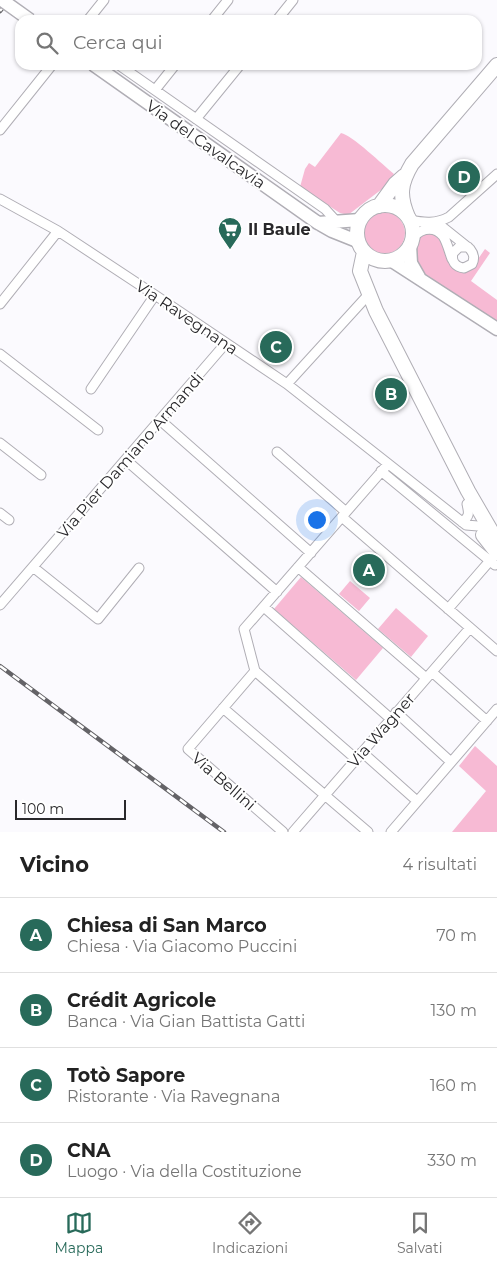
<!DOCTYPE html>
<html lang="it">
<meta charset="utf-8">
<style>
:root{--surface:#fff;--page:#f6f6f6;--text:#222;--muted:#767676;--line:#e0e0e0;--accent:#286a5a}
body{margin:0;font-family:Montserrat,sans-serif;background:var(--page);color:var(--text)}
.scale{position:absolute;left:15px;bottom:12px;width:111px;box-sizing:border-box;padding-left:5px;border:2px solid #29282b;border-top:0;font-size:14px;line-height:18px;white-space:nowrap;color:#29282b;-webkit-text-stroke:4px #fff;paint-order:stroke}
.you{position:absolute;left:316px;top:519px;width:18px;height:18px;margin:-12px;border:4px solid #fff;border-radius:50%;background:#1a73e8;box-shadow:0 0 0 8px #1a73e833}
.badge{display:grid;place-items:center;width:32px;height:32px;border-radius:50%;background:var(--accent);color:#fff;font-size:16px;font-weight:700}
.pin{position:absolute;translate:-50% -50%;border:2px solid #fff;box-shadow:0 1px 5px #0006}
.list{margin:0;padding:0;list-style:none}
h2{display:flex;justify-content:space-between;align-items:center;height:65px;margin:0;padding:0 20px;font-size:21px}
h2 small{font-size:16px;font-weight:400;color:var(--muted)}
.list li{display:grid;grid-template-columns:32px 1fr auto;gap:15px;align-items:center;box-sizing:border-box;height:75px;padding:0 20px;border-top:1px solid var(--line)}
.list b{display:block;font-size:19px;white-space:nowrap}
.list p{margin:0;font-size:16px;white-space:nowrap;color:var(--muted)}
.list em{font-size:16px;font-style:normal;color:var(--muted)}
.icon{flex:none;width:28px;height:28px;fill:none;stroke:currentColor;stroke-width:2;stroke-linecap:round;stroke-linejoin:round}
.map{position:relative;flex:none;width:497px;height:832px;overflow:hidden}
.search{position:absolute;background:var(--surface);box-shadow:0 1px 4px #0004;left:15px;right:15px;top:15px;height:55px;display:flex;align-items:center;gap:12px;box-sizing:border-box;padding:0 18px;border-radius:15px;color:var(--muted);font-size:19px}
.sheet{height:365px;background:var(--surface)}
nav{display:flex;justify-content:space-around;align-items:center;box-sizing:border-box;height:70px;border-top:1px solid var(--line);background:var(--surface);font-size:14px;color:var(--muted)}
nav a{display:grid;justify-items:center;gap:2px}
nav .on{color:var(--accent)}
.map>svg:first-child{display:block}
.green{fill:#f7bad4}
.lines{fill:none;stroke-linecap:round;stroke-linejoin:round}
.minor-casing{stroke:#b0aeb5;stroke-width:11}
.secondary-casing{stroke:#b0aeb5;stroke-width:15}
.primary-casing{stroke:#b0aeb5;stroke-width:16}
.minor{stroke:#fff;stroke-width:9}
.secondary{stroke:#fff;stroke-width:12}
.primary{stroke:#fff;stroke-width:14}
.rail-casing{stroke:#646367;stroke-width:4.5}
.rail{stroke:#fff;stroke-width:2.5;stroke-dasharray:8;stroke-linecap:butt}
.secondary-bridge-casing{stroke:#b0aeb5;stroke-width:15;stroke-linecap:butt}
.secondary-bridge{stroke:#fff;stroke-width:12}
.labels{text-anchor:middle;stroke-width:4;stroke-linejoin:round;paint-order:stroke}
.street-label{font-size:16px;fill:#29282b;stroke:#fff}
.poi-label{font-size:16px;font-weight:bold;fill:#29282b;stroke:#fff;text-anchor:start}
</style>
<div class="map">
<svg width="497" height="832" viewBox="0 0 497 832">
<rect width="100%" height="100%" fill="#fbfafe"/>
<!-- green -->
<path class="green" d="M341,133C352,135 383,165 394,174L386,186L348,215L340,213L300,187L305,169L309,163L315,167Z
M363 233a21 21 0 1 1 42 0a21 21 0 1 1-42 0Z
M432,232L442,239L452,266L476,262L485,249L490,253L471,281L497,300V324L423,273L414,255L416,243L419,238L426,233Z
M301,577L383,648L356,680L274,609Z
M350,581L370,598L359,611L339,594Z
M396,608L428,636L411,657L378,629Z
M475,746L497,766V832H452L486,791L459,766Z"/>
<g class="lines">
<!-- minor casing -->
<g class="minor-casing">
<path id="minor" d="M88,20L104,0
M212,20L228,0
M277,20L293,0
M119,65L325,209L337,222
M155,90L175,65
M196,119L240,65
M0,130L52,65
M0,199L58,231L155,295L287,384L466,525L478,526L486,524
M410,220C424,223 436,224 449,217L497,174
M431,223L440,225L470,249C474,254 475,258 472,264L464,268C455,267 451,261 453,253L459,247H468
M411,243C416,229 433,224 443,236C447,242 449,251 452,259
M0,304L58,231
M0,354L98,430
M287,384L369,294
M91,389L155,295
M160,420L311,553
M0,443L41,475
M277,452L346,512
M126,460L277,592
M381,471L495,565
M0,513L9,520
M342,517L497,651
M462,522C470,516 469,513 467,504
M33,567L98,619L139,568
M298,567L426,678
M0,605L226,343
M264,607L391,719
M448,609L494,556
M255,671L356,759
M432,672L487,721
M223,708L368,832
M396,712L451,762
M362,752L417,801
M283,832L188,749L255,671L244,629L388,464
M293,832L470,628
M391,832L497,709"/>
</g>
<!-- secondary casing -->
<g class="secondary-casing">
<path id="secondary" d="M94,65L318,223L332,231L357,241
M318,223L360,220
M410,245L411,263L419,277
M392,261L497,329"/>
</g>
<!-- primary casing -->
<g class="primary-casing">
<path id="primary" d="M357 233a28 28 0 1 1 56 0a28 28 0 1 1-56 0Z
M379,206L395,184L404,176
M408,217C399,196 400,184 412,164L497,65
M364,252L360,271L376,311L468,491L497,541
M483,535L497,553"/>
</g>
<!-- minor -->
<use href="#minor" class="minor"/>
<!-- secondary -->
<use href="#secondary" class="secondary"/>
<!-- primary -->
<use href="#primary" class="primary"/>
<!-- rail casing -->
<g class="rail-casing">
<path id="rail" d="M0,11L9,0
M0,666L224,832"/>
</g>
<!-- rail -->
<use href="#rail" class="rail"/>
<!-- secondary-bridge casing -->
<g class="secondary-bridge-casing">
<path id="secondary-bridge" d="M2,0L30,20"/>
</g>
<!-- secondary-bridge -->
<use href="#secondary-bridge" class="secondary-bridge"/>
</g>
<!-- icons -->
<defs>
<g id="supermarket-pin" transform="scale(1.25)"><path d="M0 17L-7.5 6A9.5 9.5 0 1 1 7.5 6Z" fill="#286a5a" stroke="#fff"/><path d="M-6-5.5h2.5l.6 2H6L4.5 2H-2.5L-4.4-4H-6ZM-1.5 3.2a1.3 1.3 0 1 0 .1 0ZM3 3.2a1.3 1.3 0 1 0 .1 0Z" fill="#fff"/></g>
</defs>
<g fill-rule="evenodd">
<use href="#supermarket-pin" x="230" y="229"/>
</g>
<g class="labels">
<!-- street labels -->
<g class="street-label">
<text transform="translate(206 144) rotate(35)" y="6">Via del Cavalcavia</text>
<text transform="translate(187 317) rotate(34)" y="6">Via Ravegnana</text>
<text transform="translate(130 455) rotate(-49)" y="6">Via Pier Damiano Armandi</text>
<text transform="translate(381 730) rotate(-49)" y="6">Via Wagner</text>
<text transform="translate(224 781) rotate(41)" y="6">Via Bellini</text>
</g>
<!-- poi labels -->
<g class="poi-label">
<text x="248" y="235">Il Baule</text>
</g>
</g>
</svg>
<div class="scale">100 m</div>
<div class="you"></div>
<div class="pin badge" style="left:369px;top:570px">A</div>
<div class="pin badge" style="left:391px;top:394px">B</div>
<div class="pin badge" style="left:276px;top:347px">C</div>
<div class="pin badge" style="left:464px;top:177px">D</div>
<div class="search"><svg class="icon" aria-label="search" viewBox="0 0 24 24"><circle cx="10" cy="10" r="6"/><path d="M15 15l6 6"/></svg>Cerca qui</div>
</div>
<section class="sheet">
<h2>Vicino<small>4 risultati</small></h2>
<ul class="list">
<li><span class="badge">A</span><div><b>Chiesa di San Marco</b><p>Chiesa · Via Giacomo Puccini</p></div><em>70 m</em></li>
<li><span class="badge">B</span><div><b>Crédit Agricole</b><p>Banca · Via Gian Battista Gatti</p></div><em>130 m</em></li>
<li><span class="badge">C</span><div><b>Totò Sapore</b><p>Ristorante · Via Ravegnana</p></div><em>160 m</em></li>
<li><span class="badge">D</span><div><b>CNA</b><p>Luogo · Via della Costituzione</p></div><em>330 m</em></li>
</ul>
</section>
<nav>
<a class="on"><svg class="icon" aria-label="map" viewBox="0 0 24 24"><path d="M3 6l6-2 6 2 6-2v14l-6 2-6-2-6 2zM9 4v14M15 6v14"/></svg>Mappa</a>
<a><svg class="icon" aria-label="directions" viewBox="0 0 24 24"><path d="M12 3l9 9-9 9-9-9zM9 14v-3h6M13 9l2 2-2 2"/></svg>Indicazioni</a>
<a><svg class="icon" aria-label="saved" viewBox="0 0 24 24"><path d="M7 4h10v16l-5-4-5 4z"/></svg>Salvati</a>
</nav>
